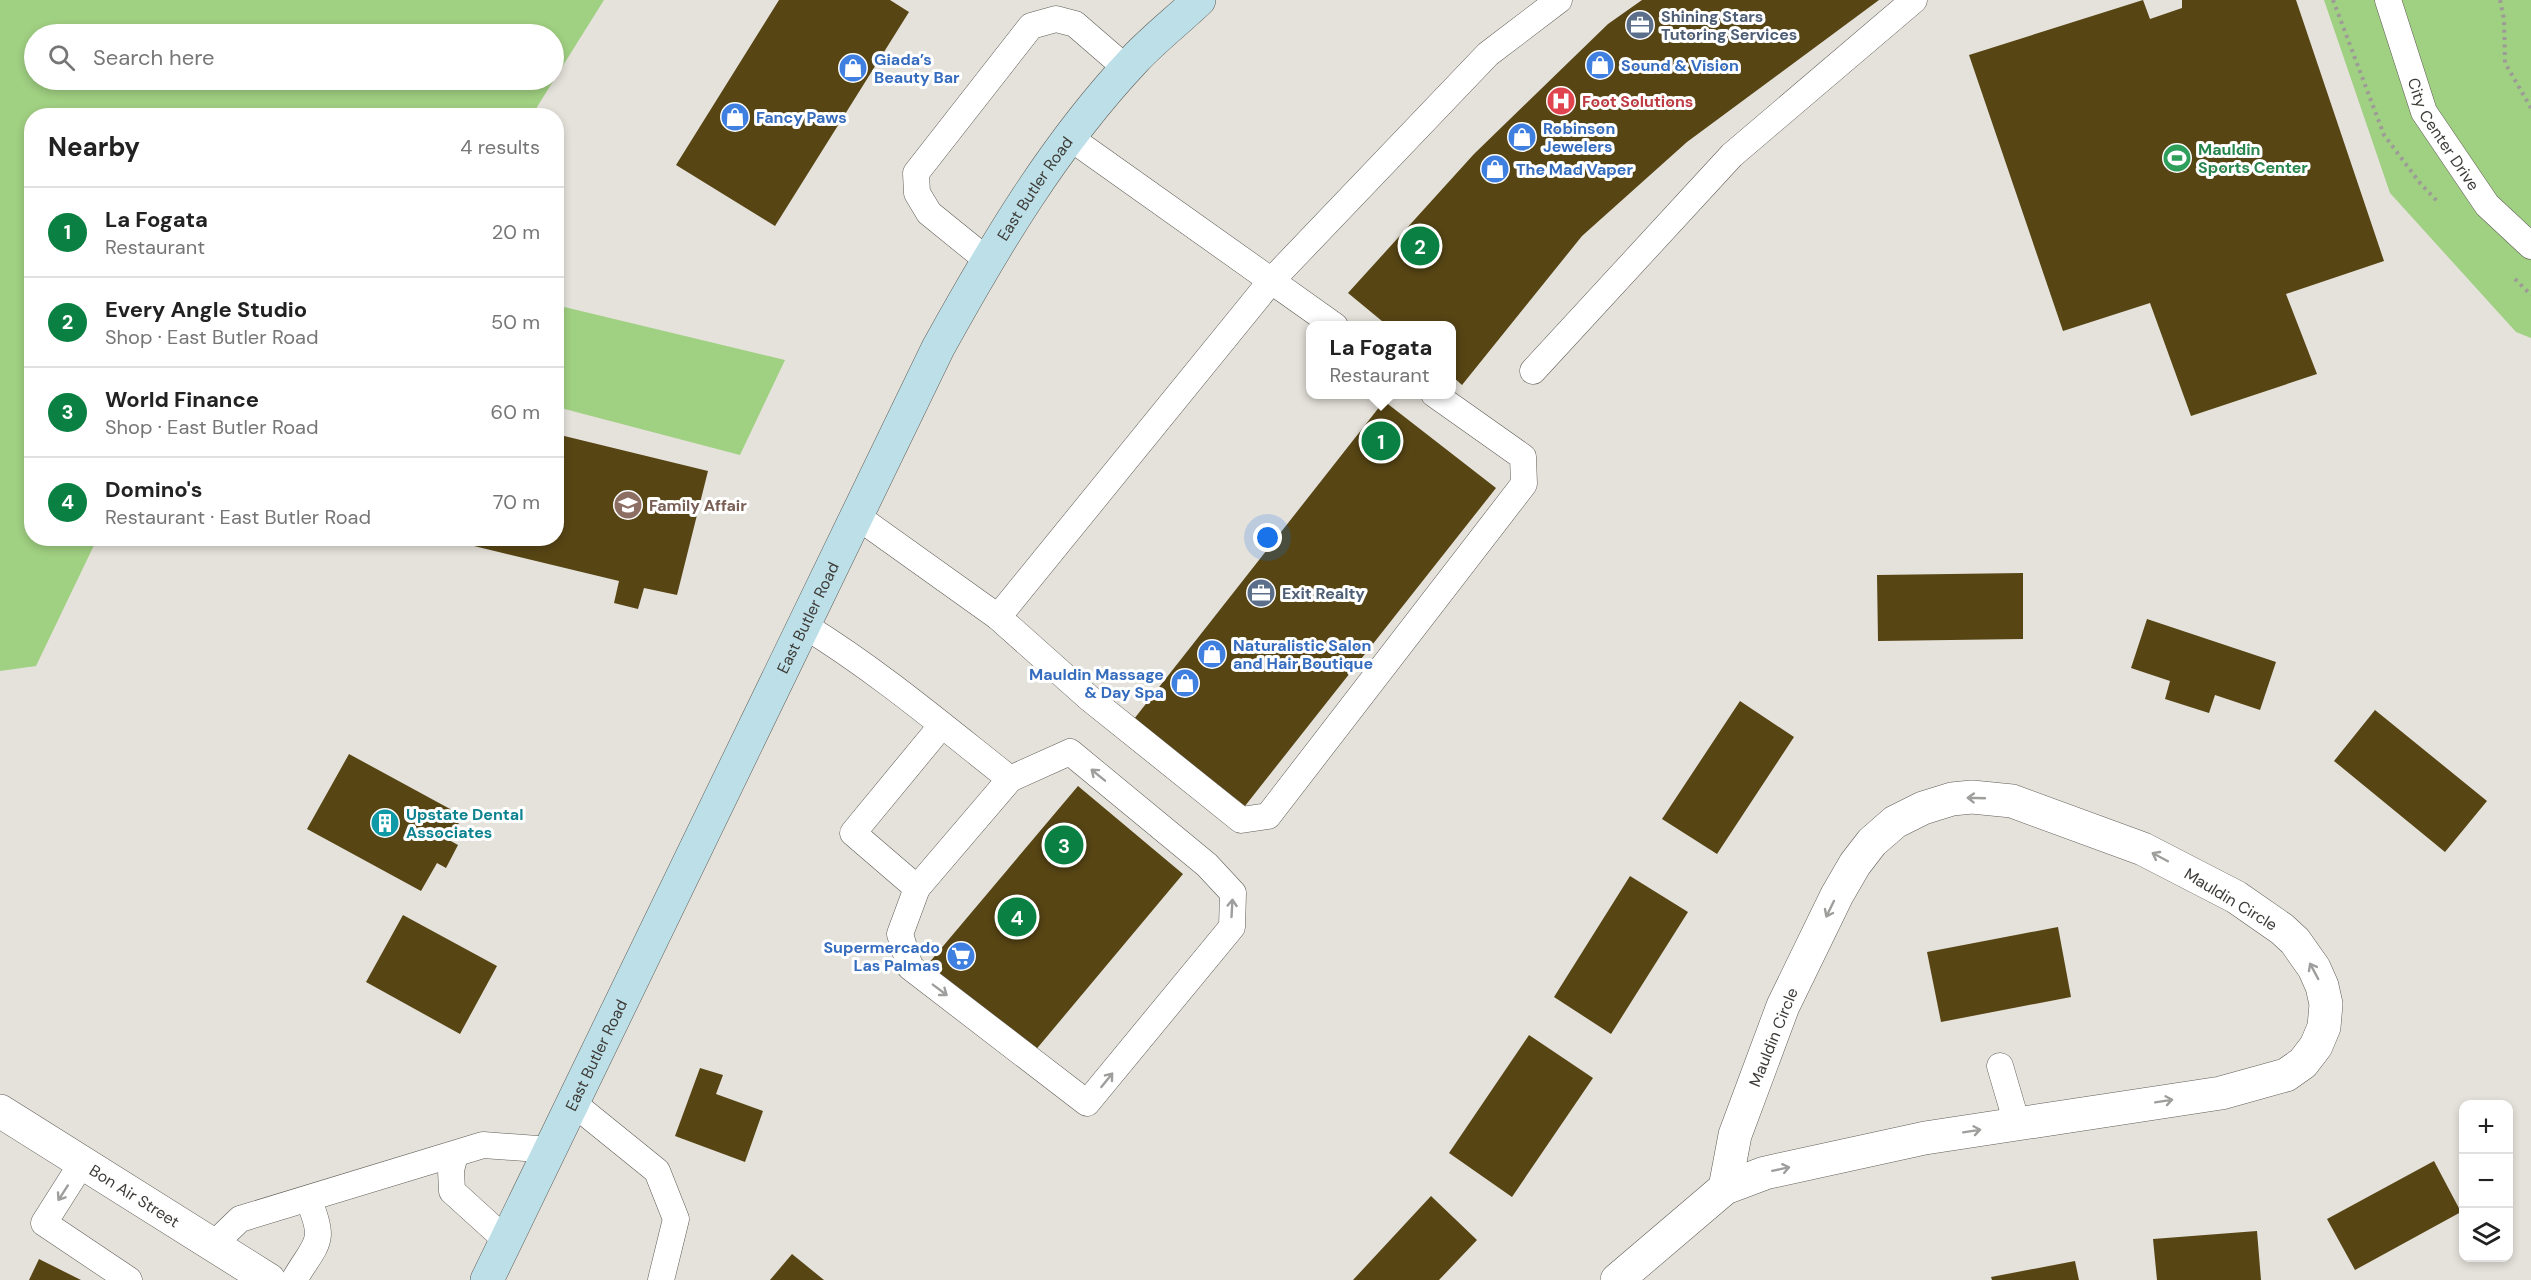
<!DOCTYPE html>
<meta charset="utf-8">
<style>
:root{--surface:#fff;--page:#f6f6f6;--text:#222;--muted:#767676;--line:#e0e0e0;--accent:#0b8043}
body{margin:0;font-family:"DM Sans",sans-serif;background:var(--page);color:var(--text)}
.controls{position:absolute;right:18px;bottom:18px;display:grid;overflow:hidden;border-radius:12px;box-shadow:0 3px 9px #0003}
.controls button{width:54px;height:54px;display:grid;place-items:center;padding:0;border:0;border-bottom:2px solid var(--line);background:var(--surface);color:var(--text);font:30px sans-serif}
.you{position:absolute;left:1268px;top:538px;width:21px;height:21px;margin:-15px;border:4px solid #fff;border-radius:50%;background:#1a73e8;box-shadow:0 0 0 9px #1a73e833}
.badge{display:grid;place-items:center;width:39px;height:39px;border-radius:50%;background:var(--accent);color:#fff;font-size:20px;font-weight:700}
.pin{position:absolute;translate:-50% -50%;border:3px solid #fff;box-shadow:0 2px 6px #0006}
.popup{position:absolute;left:1306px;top:321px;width:150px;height:78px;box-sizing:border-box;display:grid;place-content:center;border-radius:12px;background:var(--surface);filter:drop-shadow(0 2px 4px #0005);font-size:20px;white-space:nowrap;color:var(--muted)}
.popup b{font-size:22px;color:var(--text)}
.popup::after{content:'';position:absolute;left:50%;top:100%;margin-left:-12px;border:12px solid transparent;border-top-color:var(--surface)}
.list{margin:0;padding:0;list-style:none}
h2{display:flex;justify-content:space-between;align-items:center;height:78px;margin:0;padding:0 24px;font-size:26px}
h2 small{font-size:20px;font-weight:400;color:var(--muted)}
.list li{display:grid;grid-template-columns:39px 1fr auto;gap:18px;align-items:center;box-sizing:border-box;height:90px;padding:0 24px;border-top:2px solid var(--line)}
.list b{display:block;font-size:22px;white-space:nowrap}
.list p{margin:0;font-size:20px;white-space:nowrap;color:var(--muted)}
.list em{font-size:20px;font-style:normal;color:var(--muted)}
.icon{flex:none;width:33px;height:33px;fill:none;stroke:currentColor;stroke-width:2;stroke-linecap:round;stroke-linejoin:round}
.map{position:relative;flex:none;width:2531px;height:1280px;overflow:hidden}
.search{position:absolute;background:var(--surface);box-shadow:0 3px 9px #0003;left:24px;top:24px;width:540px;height:66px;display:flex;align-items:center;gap:15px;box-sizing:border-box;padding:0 21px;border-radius:33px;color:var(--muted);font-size:22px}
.panel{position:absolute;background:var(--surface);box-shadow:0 3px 9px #0003;left:24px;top:108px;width:540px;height:438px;border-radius:24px}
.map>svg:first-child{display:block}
.green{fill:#a0d082;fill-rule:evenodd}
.building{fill:#574514}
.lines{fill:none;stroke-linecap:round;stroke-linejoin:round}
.service-casing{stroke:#605d57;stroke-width:27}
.minor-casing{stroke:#605d57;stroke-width:34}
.secondary-casing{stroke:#605d57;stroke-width:34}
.path{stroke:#9d9b96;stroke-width:4;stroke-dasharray:3 4.5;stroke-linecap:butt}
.service{stroke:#fff;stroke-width:26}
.minor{stroke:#fff;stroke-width:33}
.secondary{stroke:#bde0e8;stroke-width:33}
.oneway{stroke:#9e9e9c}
.labels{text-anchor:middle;stroke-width:6;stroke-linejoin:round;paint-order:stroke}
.service-label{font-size:16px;font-weight:bold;fill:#4e5e75;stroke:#fff;text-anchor:start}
.shop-label{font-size:16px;font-weight:bold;fill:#366cbe;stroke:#fff;text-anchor:start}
.health-label{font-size:16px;font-weight:bold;fill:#be3a42;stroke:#fff;text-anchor:start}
.street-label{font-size:16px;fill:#3e3c39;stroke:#fff}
.leisure-label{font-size:16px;font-weight:bold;fill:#27864d;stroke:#fff;text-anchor:start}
.education-label{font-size:16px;font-weight:bold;fill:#785e54;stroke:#fff;text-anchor:start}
.culture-label{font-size:16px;font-weight:bold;fill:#0d838f;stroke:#fff;text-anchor:start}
</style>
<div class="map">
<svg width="2531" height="1280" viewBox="0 0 2531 1280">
<rect width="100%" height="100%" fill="#e5e2db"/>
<!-- green -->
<path class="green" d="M0,0H604L532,115L32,116V538L97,539L36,666L0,671ZM554,34V80H34V34Z
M2324,0H2531V338L2516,332L2390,193Z
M556,305L785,360L740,455L557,407Z"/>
<!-- building -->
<path class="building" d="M779,0H890L909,12L775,226L676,165Z
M1642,0H1879L1687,142L1582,236L1462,385L1452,376V326H1388L1348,293L1474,154L1608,24Z
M2143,0L2150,19L2182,8V0H2296L2384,261L2286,294L2317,374L2191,416L2150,303L2063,331L1969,55Z
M1384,401L1496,488L1245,806L1134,719Z
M556,434L708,471L677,595L644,588L638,609L614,603L619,581L474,546L476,538H556Z
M2023,573V639L1878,641L1877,575Z
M2147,619L2276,662L2260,710L2215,695L2209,713L2165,699L2170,681L2131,668Z
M1740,701L1794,737L1717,854L1662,819Z
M2375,710L2487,801L2445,852L2334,761Z
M349,754L463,816L449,840L458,845L446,868L437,863L421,891L307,829Z
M1078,786L1183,874L1034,1052L928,964Z
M1630,876L1688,912L1611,1034L1554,997Z
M403,915L497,966L460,1034L366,982Z
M2058,927L2071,997L1941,1022L1927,952Z
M1529,1035L1593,1078L1512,1197L1449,1153Z
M700,1068L723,1075L716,1094L763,1111L745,1162L675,1136Z
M2434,1161L2461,1212L2355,1270L2327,1219Z
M1431,1196L1477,1240L1439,1280H1353Z
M2257,1231L2261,1280H2157L2153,1239Z
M792,1254L824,1280H770Z
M39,1259L81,1280H29Z
M2075,1261L2079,1280H1992L1991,1277Z"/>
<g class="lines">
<!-- service casing -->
<g class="service-casing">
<g id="service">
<path id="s1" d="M2388,0L2424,112L2487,205L2531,246"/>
<path d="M1069,137L1335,326"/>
<path d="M987,260L929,213L917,193L916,173L1031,26L1056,19L1075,24L1127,69"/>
<path d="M1533,371L1732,155L1914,0"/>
<path d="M858,517L998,617L1089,698L1241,820L1268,816L1524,484L1523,457L1434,394"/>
<path d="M998,617L1271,281L1488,54L1559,0"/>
<path d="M805,626C878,671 943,726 1010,779L917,888L853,833L942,725"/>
<path d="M917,888L900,934L910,967L1087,1103L1232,927L1233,893L1207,865L1070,752L1010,779"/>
<path d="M2000,1066L2017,1124"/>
<path d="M573,1103L657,1171L676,1219L661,1280"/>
<path d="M455,1155L451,1170L452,1191L506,1240"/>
<path d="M82,1163L44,1223L129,1280"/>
<path d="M213,1245L240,1219L483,1145L551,1150"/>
<path d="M294,1280C317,1241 327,1243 308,1199"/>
</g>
</g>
<!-- minor casing -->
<g class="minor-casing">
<g id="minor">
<path id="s2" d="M0,1111L269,1280"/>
<path d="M1617,1280L1725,1188L1765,1173L1925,1138L2221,1093L2286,1075L2303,1063L2316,1046L2324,1027L2326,1004L2322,986L2314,968L2295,941L2282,929L2236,897L2143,849L2012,801L1972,797L1952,799L1923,808L1895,822L1872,842L1855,864L1837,895L1783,1006L1735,1135L1725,1188"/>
</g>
</g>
<!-- secondary casing -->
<g class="secondary-casing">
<g id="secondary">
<path id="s3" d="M487,1280L938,348C995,245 1054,145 1135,59C1155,38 1178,20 1199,0"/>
</g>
</g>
<!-- path -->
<path class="path" d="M2333,0L2384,135L2420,183L2438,202
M2500,0L2504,19L2505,63L2531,108
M2515,279L2531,295"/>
<!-- service -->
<use href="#service" class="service"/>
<!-- minor -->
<use href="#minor" class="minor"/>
<!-- secondary -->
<use href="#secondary" class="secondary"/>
</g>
<!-- one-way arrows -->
<defs><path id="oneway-shaft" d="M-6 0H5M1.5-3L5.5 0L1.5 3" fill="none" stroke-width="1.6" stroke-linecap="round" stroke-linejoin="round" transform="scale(1.5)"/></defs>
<g class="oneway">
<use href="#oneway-shaft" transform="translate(1098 775) rotate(-141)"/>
<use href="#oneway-shaft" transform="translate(1976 798) rotate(-178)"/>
<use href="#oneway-shaft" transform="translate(2160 857) rotate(-152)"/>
<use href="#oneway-shaft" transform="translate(1232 908) rotate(-87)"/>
<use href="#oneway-shaft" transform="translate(1830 909) rotate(116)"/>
<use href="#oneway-shaft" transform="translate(2314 971) rotate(-118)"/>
<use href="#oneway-shaft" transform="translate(940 990) rotate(37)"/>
<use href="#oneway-shaft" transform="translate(1107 1080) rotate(-51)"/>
<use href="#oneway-shaft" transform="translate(2164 1101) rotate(-9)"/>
<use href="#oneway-shaft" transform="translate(1972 1131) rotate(-9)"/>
<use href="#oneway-shaft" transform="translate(1781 1169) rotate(-12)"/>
<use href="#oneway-shaft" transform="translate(63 1193) rotate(123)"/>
</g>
<!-- icons -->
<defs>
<g id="office-disc" transform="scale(1.5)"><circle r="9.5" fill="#5c6f8a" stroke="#fff"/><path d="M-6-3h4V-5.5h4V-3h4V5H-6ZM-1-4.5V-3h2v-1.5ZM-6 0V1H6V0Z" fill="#fff"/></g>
<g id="shop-disc" transform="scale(1.5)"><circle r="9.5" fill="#3f7fe0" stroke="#fff"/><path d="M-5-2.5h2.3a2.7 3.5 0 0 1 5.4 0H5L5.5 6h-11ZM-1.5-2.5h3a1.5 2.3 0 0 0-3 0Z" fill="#fff"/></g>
<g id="hospital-disc" transform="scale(1.5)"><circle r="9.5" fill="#e0444e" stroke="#fff"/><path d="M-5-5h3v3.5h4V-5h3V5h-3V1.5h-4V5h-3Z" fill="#fff"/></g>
<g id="stadium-disc" transform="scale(1.5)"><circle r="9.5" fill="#2e9e5b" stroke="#fff"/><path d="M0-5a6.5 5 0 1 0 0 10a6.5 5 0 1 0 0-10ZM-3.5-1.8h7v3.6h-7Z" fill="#fff"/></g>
<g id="school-disc" transform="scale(1.5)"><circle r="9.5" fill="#8d6e63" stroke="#fff"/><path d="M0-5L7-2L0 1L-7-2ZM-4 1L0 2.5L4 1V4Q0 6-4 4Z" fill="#fff"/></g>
<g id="building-disc" transform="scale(1.5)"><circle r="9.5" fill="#0f9aa8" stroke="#fff"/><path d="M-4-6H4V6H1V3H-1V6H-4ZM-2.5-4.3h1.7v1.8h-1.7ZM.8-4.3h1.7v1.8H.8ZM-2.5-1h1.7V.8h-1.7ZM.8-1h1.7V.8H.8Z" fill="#fff"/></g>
<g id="supermarket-disc" transform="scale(1.5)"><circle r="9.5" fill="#3f7fe0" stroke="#fff"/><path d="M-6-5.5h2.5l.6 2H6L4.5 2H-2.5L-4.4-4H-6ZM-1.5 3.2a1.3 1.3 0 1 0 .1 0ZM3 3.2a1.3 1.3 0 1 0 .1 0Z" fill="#fff"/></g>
</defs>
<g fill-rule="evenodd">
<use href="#office-disc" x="1640" y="25"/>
<use href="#shop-disc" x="1600" y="65"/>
<use href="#shop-disc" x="853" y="68"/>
<use href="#hospital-disc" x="1561" y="101"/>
<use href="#shop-disc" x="735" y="117"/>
<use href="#shop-disc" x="1522" y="137"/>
<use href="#stadium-disc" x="2177" y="158"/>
<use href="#shop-disc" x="1495" y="169"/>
<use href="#school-disc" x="628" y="505"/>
<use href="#office-disc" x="1261" y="593"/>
<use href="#shop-disc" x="1212" y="654"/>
<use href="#shop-disc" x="1185" y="683"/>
<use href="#building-disc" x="385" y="823"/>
<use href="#supermarket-disc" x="961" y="956"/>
</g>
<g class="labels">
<!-- service labels -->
<g class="service-label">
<text x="1661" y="22">Shining Stars<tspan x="1661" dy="18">Tutoring Services</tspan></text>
<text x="1282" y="599">Exit Realty</text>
</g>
<!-- shop labels -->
<g class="shop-label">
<text x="874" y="65">Giada’s<tspan x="874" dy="18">Beauty Bar</tspan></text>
<text x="1621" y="71">Sound &amp; Vision</text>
<text x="756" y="123">Fancy Paws</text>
<text x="1543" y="134">Robinson<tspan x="1543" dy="18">Jewelers</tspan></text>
<text x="1516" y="175">The Mad Vaper</text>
<text x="1233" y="651">Naturalistic Salon<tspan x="1233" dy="18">and Hair Boutique</tspan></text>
<text x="1164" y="680" text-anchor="end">Mauldin Massage<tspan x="1164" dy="18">&amp; Day Spa</tspan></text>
<text x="940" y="953" text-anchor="end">Supermercado<tspan x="940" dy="18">Las Palmas</tspan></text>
</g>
<!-- health labels -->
<g class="health-label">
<text x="1582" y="107">Foot Solutions</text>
</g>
<!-- street labels -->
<g class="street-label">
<text dy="6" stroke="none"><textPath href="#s1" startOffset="146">City Center Drive</textPath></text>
<text dy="6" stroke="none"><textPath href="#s3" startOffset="1222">East Butler Road</textPath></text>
<text dy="6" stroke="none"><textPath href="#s3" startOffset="736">East Butler Road</textPath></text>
<text transform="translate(2231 899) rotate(31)" y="6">Mauldin Circle</text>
<text transform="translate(1773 1037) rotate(-68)" y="6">Mauldin Circle</text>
<text dy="6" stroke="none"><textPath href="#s3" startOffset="250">East Butler Road</textPath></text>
<text dy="6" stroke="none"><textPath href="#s2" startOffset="159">Bon Air Street</textPath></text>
</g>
<!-- leisure labels -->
<g class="leisure-label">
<text x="2198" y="155">Mauldin<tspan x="2198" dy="18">Sports Center</tspan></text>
</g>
<!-- education labels -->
<g class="education-label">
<text x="649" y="511">Family Affair</text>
</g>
<!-- culture labels -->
<g class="culture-label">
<text x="406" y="820">Upstate Dental<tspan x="406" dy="18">Associates</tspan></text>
</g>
</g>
</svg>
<div class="controls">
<button>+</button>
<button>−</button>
<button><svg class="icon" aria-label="layers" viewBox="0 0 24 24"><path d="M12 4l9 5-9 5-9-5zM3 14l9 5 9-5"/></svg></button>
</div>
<div class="you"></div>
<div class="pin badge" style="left:1381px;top:441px">1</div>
<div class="popup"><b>La Fogata</b>Restaurant</div>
<div class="pin badge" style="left:1420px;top:246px">2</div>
<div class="pin badge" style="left:1064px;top:845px">3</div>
<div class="pin badge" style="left:1017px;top:917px">4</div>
<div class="search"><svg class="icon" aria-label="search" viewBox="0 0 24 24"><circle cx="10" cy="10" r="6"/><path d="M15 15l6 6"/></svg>Search here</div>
<section class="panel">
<h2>Nearby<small>4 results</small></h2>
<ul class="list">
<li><span class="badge">1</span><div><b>La Fogata</b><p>Restaurant</p></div><em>20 m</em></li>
<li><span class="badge">2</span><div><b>Every Angle Studio</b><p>Shop · East Butler Road</p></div><em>50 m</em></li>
<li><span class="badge">3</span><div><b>World Finance</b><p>Shop · East Butler Road</p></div><em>60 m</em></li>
<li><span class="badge">4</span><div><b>Domino's</b><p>Restaurant · East Butler Road</p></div><em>70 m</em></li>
</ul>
</section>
</div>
